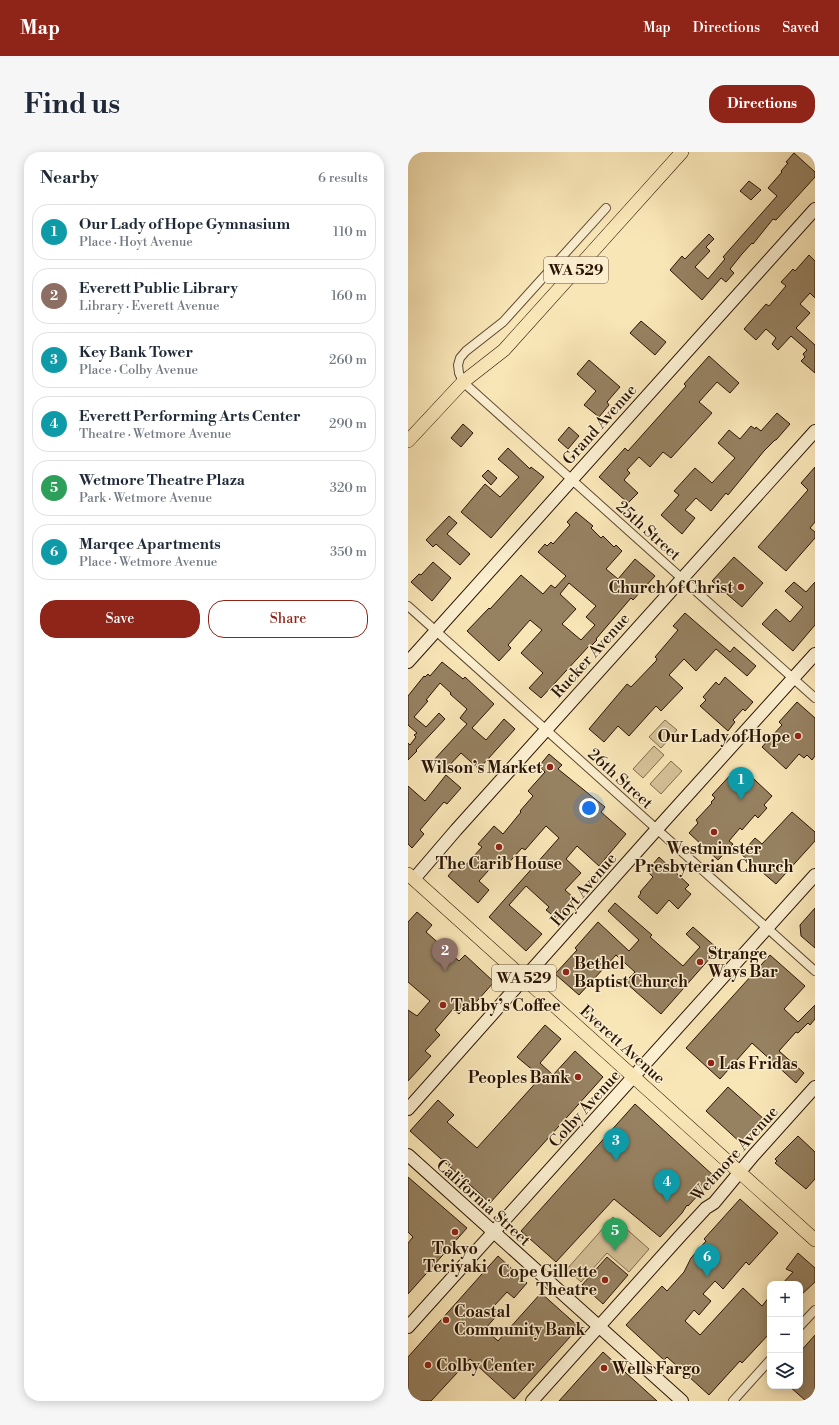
<!DOCTYPE html>
<meta charset="utf-8">
<style>
:root{--surface:#fff;--page:#f6f6f7;--text:#1f2937;--muted:#747a83;--line:#e0e1e3;--accent:#8f2418}
body{margin:0;font-family:"Libre Bodoni",serif;background:var(--page);color:var(--text)}
.controls{position:absolute;right:12px;bottom:12px;display:grid;overflow:hidden;border-radius:8px;box-shadow:0 2px 10px #0003}
.controls button{width:36px;height:36px;display:grid;place-items:center;padding:0;border:0;border-bottom:1px solid var(--line);background:var(--surface);color:var(--text);font:20px sans-serif}
.you{position:absolute;left:181px;top:656px;width:14px;height:14px;margin:-10px;border:3px solid #fff;border-radius:50%;background:#1a73e8;box-shadow:0 0 0 6px #1a73e833}
.badge{display:grid;place-items:center;width:26px;height:26px;border-radius:50%;background:var(--accent);color:#fff;font-size:13px;font-weight:700}
.pin{position:absolute;translate:-50% -33px;filter:drop-shadow(0 1px 2px #0008)}
.pin::after{content:'';position:absolute;top:21px;width:14px;height:12px;background:inherit;clip-path:polygon(0 0,100% 0,50% 100%)}
.list{margin:0;padding:0;list-style:none}
h2{display:flex;justify-content:space-between;align-items:center;height:52px;margin:0;padding:0 16px;font-size:17px}
h2 small{font-size:13px;font-weight:400;color:var(--muted)}
.list li{display:grid;grid-template-columns:26px 1fr auto;gap:12px;align-items:center;box-sizing:border-box;height:56px;margin:0 8px 8px;padding:0 8px;border:1px solid var(--line);border-radius:16px}
.list b{display:block;font-size:15px;white-space:nowrap}
.list p{margin:0;font-size:13px;white-space:nowrap;color:var(--muted)}
.list em{font-size:13px;font-style:normal;color:var(--muted)}
.actions{display:flex;gap:8px;padding:12px 16px}
.actions a{flex:1;padding:9px 0;border:1px solid var(--accent);border-radius:16px;text-align:center;font-size:14px;color:var(--accent)}
.actions .main{background:var(--accent);color:#fff}
.icon{flex:none;width:22px;height:22px;fill:none;stroke:currentColor;stroke-width:2;stroke-linecap:round;stroke-linejoin:round}
.map{position:relative;flex:none;width:407px;height:1249px;overflow:hidden;border-radius:16px}
header{display:flex;align-items:center;gap:24px;box-sizing:border-box;height:56px;padding:0 20px;background:var(--accent);color:#fff}
header strong{font-size:19px}
nav{display:flex;gap:22px;margin-inline-start:auto;font-size:14px}
.intro{display:flex;align-items:center;justify-content:space-between;box-sizing:border-box;height:96px;padding:0 24px}
h1{margin:0;font-size:28px}
.button{padding:10px 18px;border-radius:16px;background:var(--accent);color:#fff;font-size:14px;font-weight:700}
main{display:flex;gap:24px;padding:0 24px}
aside{flex:1;background:var(--surface);border-radius:16px;box-shadow:0 2px 10px #0003}
.map>svg:first-child{display:block}
.green{fill:#d6c299;stroke:#806b4e}
.building{fill:#968161;stroke:#2b1404;fill-rule:evenodd}
.lines{fill:none;stroke-linecap:round;stroke-linejoin:round}
.street-casing{stroke:#5e4831;stroke-width:10}
.secondary-casing{stroke:#2b1404;stroke-width:14}
.primary-casing{stroke:#2b1404;stroke-width:14}
.street{stroke:#fbefd0;stroke-width:8}
.secondary{stroke:#fbefd0;stroke-width:12}
.primary{stroke:#f9e6b7;stroke-width:13}
.poi-dot{fill:#8f2418;stroke:#fbefd0;stroke-width:1.5}
.labels{text-anchor:middle;stroke-width:3;stroke-linejoin:round;paint-order:stroke}
.shield{fill:#fbefd0;stroke:#695641;stroke-width:1}
.shield-label{font-size:15px;font-weight:bold;fill:#2b1404}
.street-label{font-size:16px;fill:#2b1404;stroke:#fbefd0}
.poi-label{font-size:16px;font-weight:bold;fill:#2b1404;stroke:#fbefd0;text-anchor:start}
</style>
<header>
<strong>Map</strong>
<nav><a>Map</a><a>Directions</a><a>Saved</a></nav>
</header>
<div class="intro"><h1>Find us</h1><a class="button">Directions</a></div>
<main>
<aside>
<h2>Nearby<small>6 results</small></h2>
<ul class="list">
<li><span class="badge" style="background:#0f9aa8">1</span><div><b>Our Lady of Hope Gymnasium</b><p>Place · Hoyt Avenue</p></div><em>110 m</em></li>
<li><span class="badge" style="background:#8d6e63">2</span><div><b>Everett Public Library</b><p>Library · Everett Avenue</p></div><em>160 m</em></li>
<li><span class="badge" style="background:#0f9aa8">3</span><div><b>Key Bank Tower</b><p>Place · Colby Avenue</p></div><em>260 m</em></li>
<li><span class="badge" style="background:#0f9aa8">4</span><div><b>Everett Performing Arts Center</b><p>Theatre · Wetmore Avenue</p></div><em>290 m</em></li>
<li><span class="badge" style="background:#2e9e5b">5</span><div><b>Wetmore Theatre Plaza</b><p>Park · Wetmore Avenue</p></div><em>320 m</em></li>
<li><span class="badge" style="background:#0f9aa8">6</span><div><b>Marqee Apartments</b><p>Place · Wetmore Avenue</p></div><em>350 m</em></li>
</ul>
<div class="actions"><a class="main">Save</a><a>Share</a></div>
</aside>
<div class="map">
<svg width="407" height="1249" viewBox="0 0 407 1249">
<rect width="100%" height="100%" fill="#f9e6b7"/>
<filter id="stains"><feTurbulence type="fractalNoise" baseFrequency=".005" numOctaves="4"/><feColorMatrix values="0 0 0 0 .2 0 0 0 0 .09 0 0 0 0 .02 0 0 0 .5 -.17"/></filter>
<radialGradient id="worn" r=".72"><stop offset=".6" stop-color="#630" stop-opacity="0"/><stop offset="1" stop-color="#630" stop-opacity=".3"/></radialGradient>
<!-- green -->
<path class="green" d="M257,568L269,578L253,596L241,585Z
M246,594L256,603L235,626L225,617Z
M263,609L274,619L253,642L242,632Z
M205,1065L241,1097L221,1120L199,1101L173,1130L159,1117Z"/>
<!-- building -->
<path class="building" d="M386,1L407,20V25L368,68L365,67L345,92L344,91L334,102L322,117L326,121L318,130L313,126L294,148L262,118L274,104L277,107L301,82L306,87L298,95L302,99L287,115L300,127L317,107L315,105L369,44L360,36L374,20L373,19L380,11L378,10Z
M341,29L353,38L343,48L332,39Z
M401,103L407,109V146L402,141L392,152L402,161L388,176L407,193V221L393,209L397,205L395,202L399,198L383,184L370,198L364,192L368,186L358,177L348,188L336,177L358,152L361,154L378,134L373,130L385,117L387,119Z
M233,169L258,190L247,203L222,181Z
M301,204L331,231L322,241L309,230L291,250L304,261L263,306L255,300L242,315L231,305L219,318L222,321L216,328L230,341L220,351L191,325L217,296L220,299L278,234L276,232Z
M181,208L212,235L199,250L201,253L191,265L176,253L188,239L169,222Z
M369,261L382,272L368,288H367L356,299L320,343L318,341L303,359L288,346L277,358L287,366L274,382L253,363L271,343L266,339L287,316L304,331L327,306L310,291L321,278L332,287L343,274L347,277L348,275L353,279Z
M55,272L65,281L53,295L43,286Z
M161,275L171,284L160,297L150,288Z
M100,296L122,317L123,315L136,325L83,386L53,360L77,332L92,345L111,325L90,307Z
M407,315V370L402,376L407,380V386L378,419L350,395L400,338L393,331Z
M80,318L89,326L83,333L74,324Z
M168,360L185,374L183,376L193,386L195,384L206,395L208,393L214,399L198,417L210,427L227,407L247,424L225,448L223,446L188,487L189,488L182,495L181,494L133,546L121,536L135,521L113,501L134,478L122,468L100,493L103,496L91,509L59,479L81,456L82,457L113,423L135,442L143,433L147,436L158,424L130,400L137,392L139,394L143,390L145,392L162,373L159,370ZM161,431L188,454L178,465L187,473L173,488L154,472L168,457L152,442Z
M41,364L49,371L39,382L62,402L52,413L28,392L25,395L18,388Z
M326,405L355,431L334,455L304,429Z
M25,410L43,426L24,449L3,430L11,422L13,423Z
M386,430L398,440L407,430V473L385,499L354,472L368,457L382,470L395,455L377,439Z
M277,461L322,500L326,495L348,514L339,524L308,497L288,519L276,507L261,523L275,536L253,559L248,554L221,584L210,574L196,590L181,577L219,532L223,535L248,509L249,507L247,505L270,478L265,474Z
M34,510L55,527L57,525L86,552L64,576L78,588L96,567L107,577L71,617L53,601L36,619L25,609L59,572L52,566L59,557L42,542L43,541L32,531L18,548L20,549L6,565L18,575L31,561L37,567L8,598L9,599L0,608V591L2,593L8,585L6,583L9,581L0,573V544L16,524L17,525L20,522L22,524Z
M317,525L345,550L337,559L335,557L325,568L327,570L320,579L292,554L298,548L295,545L308,530L311,533Z
M389,550L407,566V604L404,608L399,603L396,606L391,602L378,617L354,595L374,573L371,570Z
M141,602L154,613L150,617L197,655L193,660L218,682L191,714L169,694L158,707L173,721L157,738L166,746L148,766L138,758L141,755L118,734L101,753L134,782L118,799L81,765L151,686L138,674L117,698L114,696L96,716L89,709L71,729L81,738L70,751L40,724L50,712L55,716L74,695L70,692L86,674L95,682L113,660L112,659L125,644L120,639L137,620L131,614Z
M334,616L364,644L356,653L359,656L350,666L347,663L334,678L332,676L321,689L325,692L310,708L281,681L290,671L288,668L304,651L303,650L307,646L304,643L326,619L329,621Z
M38,623L53,636L39,652L36,650L12,678L16,682L4,696L0,692V634L17,649Z
M384,660L407,680V689L368,732L333,702L347,686L354,692Z
M251,705L281,733L277,737L283,742L270,757L261,748L249,762L230,745L233,741L232,740L245,725L239,719Z
M207,751L244,783L242,785L275,814L292,795L278,782L285,775L310,797L253,862L217,830L227,820L208,803L171,843L147,822L169,798L167,796L190,770L221,799L231,788L200,759Z
M407,756V796L393,784L392,773Z
M9,760L24,773L18,780L51,809L57,803L86,830L61,858L57,855L51,862L45,857L27,878L32,883L17,899L23,904L0,929V858L9,864L22,849L0,830V770Z
M362,803L397,834L376,857L390,870L407,853V867L402,873L400,871L390,881L388,880L371,899L396,921L388,931L344,891L312,927L278,896Z
M137,873L153,887L132,911L145,923L167,899L195,925L82,1051L2,979L30,948L46,963L39,970L69,996L133,925L109,905Z
M320,935L357,968L334,992L298,959Z
M227,952L307,1025L280,1054L279,1053L274,1061L252,1085L206,1047L148,1110L113,1079Z
M390,984L407,1000V1027L398,1037L367,1011L369,1009L367,1007Z
M0,1025L59,1076L0,1142V1091L5,1085L0,1080Z
M332,1047L370,1081L341,1113L338,1110L315,1137L307,1129L295,1142L303,1149L291,1163L286,1158L277,1169L292,1183L335,1136L354,1154L362,1144V1181L334,1211L332,1209L301,1243L259,1205L256,1208L218,1173L254,1134L259,1139L276,1120L283,1106L298,1089L296,1087Z
M390,1101L407,1116V1130L392,1144V1132H374L385,1120L378,1117Z
M90,1104L119,1131L106,1146L99,1140L85,1155L91,1161L77,1177L90,1189L133,1141L171,1175L106,1247L62,1207L23,1249H0V1205Z
M199,1105L220,1123L195,1152L174,1133Z
M407,1183V1249H398L381,1234H392V1200Z
M195,1200L249,1249H151Z"/>
<g class="lines">
<!-- street casing -->
<g class="street-casing">
<path id="street" d="M198,56L95,170L58,199L52,206L50,213L51,221L55,230L407,546
M0,454L407,819
M392,1174L407,1158
M325,1249L362,1208"/>
</g>
<!-- secondary casing -->
<g class="secondary-casing">
<path id="secondary" d="M0,510L407,57
M6,727L48,678L407,279
M0,957L249,677L407,502
M0,1003L274,1249
M0,1175L407,723
M124,1249L274,1082L298,1056L306,1051L345,1004L407,935"/>
</g>
<!-- primary casing -->
<g class="primary-casing">
<path id="primary" d="M0,289L55,230L96,198L274,0
M0,722L407,1088"/>
</g>
<!-- street -->
<use href="#street" class="street"/>
<!-- secondary -->
<use href="#secondary" class="secondary"/>
<!-- primary -->
<use href="#primary" class="primary"/>
</g>
<!-- markers -->
<g class="poi-dot">
<circle cx="333" cy="435" r="4"/>
<circle cx="390" cy="584" r="4"/>
<circle cx="142" cy="615" r="4"/>
<circle cx="306" cy="680" r="4"/>
<circle cx="91" cy="695" r="4"/>
<circle cx="292" cy="810" r="4"/>
<circle cx="158" cy="820" r="4"/>
<circle cx="35" cy="853" r="4"/>
<circle cx="303" cy="911" r="4"/>
<circle cx="170" cy="925" r="4"/>
<circle cx="47" cy="1080" r="4"/>
<circle cx="197" cy="1128" r="4"/>
<circle cx="38" cy="1168" r="4"/>
<circle cx="20" cy="1213" r="4"/>
<circle cx="196" cy="1216" r="4"/>
</g>
<g class="labels">
<!-- shield labels -->
<g class="shield">
<rect x="136" y="105" width="64" height="26" rx="3"/>
<rect x="84" y="813" width="64" height="26" rx="3"/>
</g>
<g class="shield-label">
<text x="168" y="123">WA 529</text>
<text x="116" y="831">WA 529</text>
</g>
<!-- street labels -->
<g class="street-label">
<text transform="translate(191 272) rotate(-48)" y="6">Grand Avenue</text>
<text transform="translate(241 378) rotate(42)" y="6">25th Street</text>
<text transform="translate(182 503) rotate(-48)" y="6">Rucker Avenue</text>
<text transform="translate(213 626) rotate(42)" y="6">26th Street</text>
<text transform="translate(175 737) rotate(-49)" y="6">Hoyt Avenue</text>
<text transform="translate(215 892) rotate(42)" y="6">Everett Avenue</text>
<text transform="translate(176 956) rotate(-48)" y="6">Colby Avenue</text>
<text transform="translate(326 1001) rotate(-48)" y="6">Wetmore Avenue</text>
<text transform="translate(76 1050) rotate(42)" y="6">California Street</text>
</g>
<!-- poi labels -->
<g class="poi-label">
<text x="325" y="441" text-anchor="end">Church of Christ</text>
<text x="382" y="590" text-anchor="end">Our Lady of Hope</text>
<text x="134" y="621" text-anchor="end">Wilson’s Market</text>
<text x="306" y="702" text-anchor="middle">Westminster<tspan x="306" dy="18">Presbyterian Church</tspan></text>
<text x="91" y="717" text-anchor="middle">The Carib House</text>
<text x="300" y="807">Strange<tspan x="300" dy="18">Ways Bar</tspan></text>
<text x="166" y="817">Bethel<tspan x="166" dy="18">Baptist Church</tspan></text>
<text x="43" y="859">Tabby’s Coffee</text>
<text x="311" y="917">Las Fridas</text>
<text x="162" y="931" text-anchor="end">Peoples Bank</text>
<text x="47" y="1102" text-anchor="middle">Tokyo<tspan x="47" dy="18">Teriyaki</tspan></text>
<text x="189" y="1125" text-anchor="end">Cope Gillette<tspan x="189" dy="18">Theatre</tspan></text>
<text x="46" y="1165">Coastal<tspan x="46" dy="18">Community Bank</tspan></text>
<text x="28" y="1219">Colby Center</text>
<text x="204" y="1222">Wells Fargo</text>
</g>
</g>
<rect width="100%" height="100%" filter="url(#stains)"/>
<rect width="100%" height="100%" fill="url(#worn)"/>
</svg>
<div class="controls">
<button>+</button>
<button>−</button>
<button><svg class="icon" aria-label="layers" viewBox="0 0 24 24"><path d="M12 4l9 5-9 5-9-5zM3 14l9 5 9-5"/></svg></button>
</div>
<div class="you"></div>
<div class="pin badge" style="left:333px;top:648px;background:#0f9aa8">1</div>
<div class="pin badge" style="left:37px;top:819px;background:#8d6e63">2</div>
<div class="pin badge" style="left:208px;top:1009px;background:#0f9aa8">3</div>
<div class="pin badge" style="left:259px;top:1050px;background:#0f9aa8">4</div>
<div class="pin badge" style="left:207px;top:1099px;background:#2e9e5b">5</div>
<div class="pin badge" style="left:299px;top:1125px;background:#0f9aa8">6</div>
</div>
</main>
